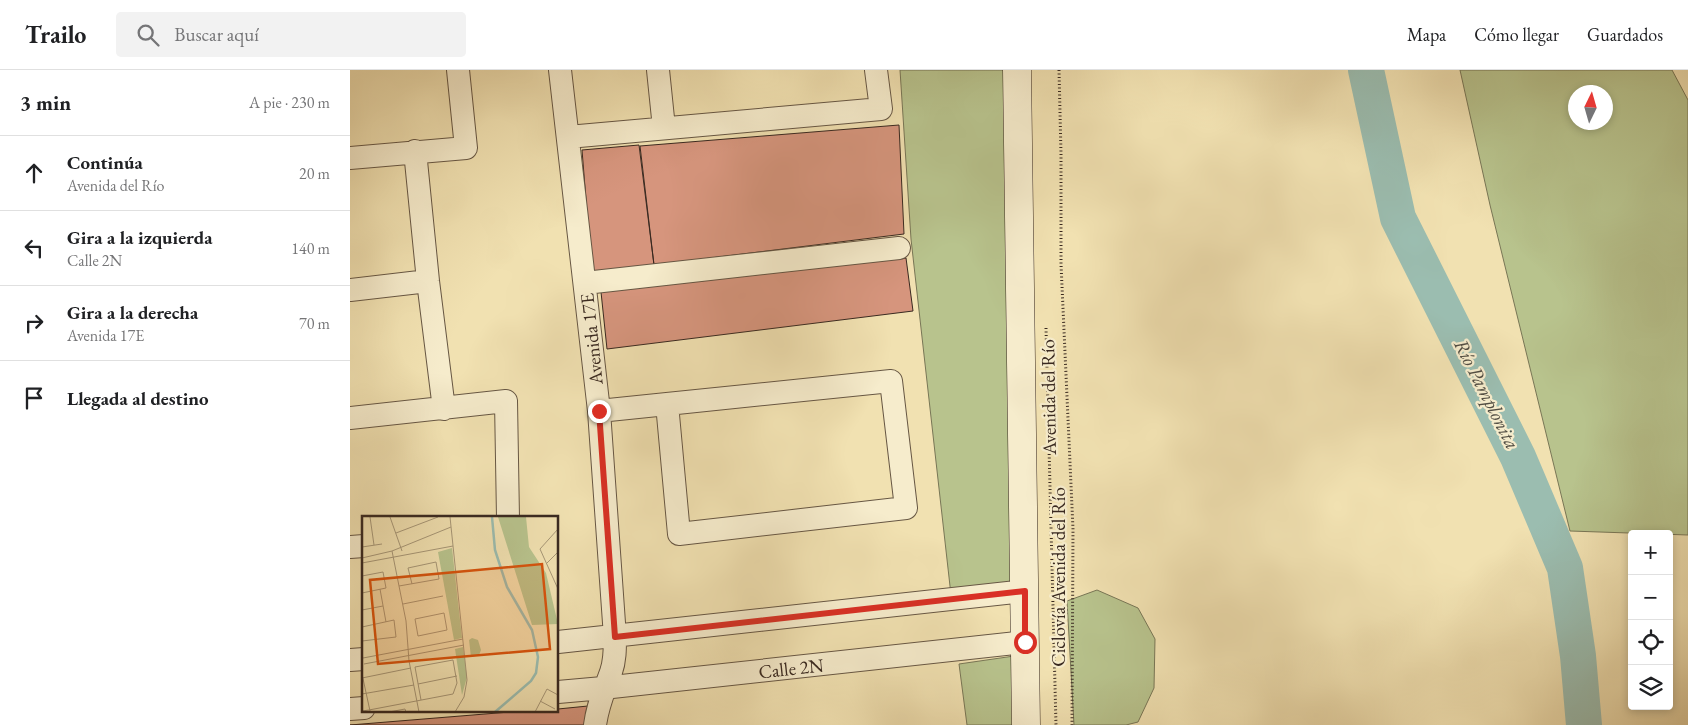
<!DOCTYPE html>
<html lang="es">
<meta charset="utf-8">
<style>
:root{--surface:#fff;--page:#f2f2f2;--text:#202124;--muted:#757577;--line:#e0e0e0}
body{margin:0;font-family:"EB Garamond",serif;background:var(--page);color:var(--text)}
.controls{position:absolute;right:15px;bottom:15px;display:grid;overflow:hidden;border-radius:5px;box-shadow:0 2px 8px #0003}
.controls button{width:45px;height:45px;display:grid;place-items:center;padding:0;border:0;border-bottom:1px solid var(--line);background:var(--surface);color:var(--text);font:25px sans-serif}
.compass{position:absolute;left:1218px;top:15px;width:45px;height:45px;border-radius:50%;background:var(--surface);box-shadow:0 2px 8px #0003;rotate:5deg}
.stop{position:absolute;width:15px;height:15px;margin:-11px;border:4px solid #d93025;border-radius:50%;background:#fff}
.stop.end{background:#d93025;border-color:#fff;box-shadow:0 1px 5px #0008}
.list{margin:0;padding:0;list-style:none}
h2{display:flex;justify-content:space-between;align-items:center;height:65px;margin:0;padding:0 20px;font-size:21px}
h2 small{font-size:16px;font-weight:400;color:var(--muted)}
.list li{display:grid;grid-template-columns:32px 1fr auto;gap:15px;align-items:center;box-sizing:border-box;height:75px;padding:0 20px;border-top:1px solid var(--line)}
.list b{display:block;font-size:19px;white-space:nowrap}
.list p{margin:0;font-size:16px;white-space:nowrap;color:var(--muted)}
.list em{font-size:16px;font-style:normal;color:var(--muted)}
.icon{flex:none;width:28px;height:28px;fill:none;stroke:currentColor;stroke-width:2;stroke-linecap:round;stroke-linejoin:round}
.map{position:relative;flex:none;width:1338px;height:655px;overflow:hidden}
header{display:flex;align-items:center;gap:30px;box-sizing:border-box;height:70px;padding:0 25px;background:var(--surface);border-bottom:1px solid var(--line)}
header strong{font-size:24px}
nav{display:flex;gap:28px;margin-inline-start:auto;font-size:18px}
.search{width:350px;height:45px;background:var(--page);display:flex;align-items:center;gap:12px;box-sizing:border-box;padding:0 18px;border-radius:5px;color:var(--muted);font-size:19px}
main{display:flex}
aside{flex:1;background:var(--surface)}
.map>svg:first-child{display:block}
.green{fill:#b8c38d;stroke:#787656;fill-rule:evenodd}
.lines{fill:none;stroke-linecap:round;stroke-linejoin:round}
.river{stroke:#9bbdb0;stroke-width:36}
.building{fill:#d6957d;stroke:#392920}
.street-casing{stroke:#675744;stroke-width:24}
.secondary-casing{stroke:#392920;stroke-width:29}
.path{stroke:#392920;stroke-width:3;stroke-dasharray:1 2.5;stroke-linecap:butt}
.street{stroke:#f6eccc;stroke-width:22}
.secondary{stroke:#f6eccc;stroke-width:28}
.route{stroke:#d93025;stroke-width:6}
.labels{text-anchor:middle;stroke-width:4.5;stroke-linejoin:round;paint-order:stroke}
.street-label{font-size:19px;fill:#392920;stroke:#f6eccc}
.water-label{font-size:20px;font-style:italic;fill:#524e44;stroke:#f6eccc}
.inset-river{fill:none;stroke:#9bbdb0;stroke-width:2.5}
.inset-road{fill:none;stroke:#a79777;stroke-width:1}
.view{fill:#d6540e;fill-opacity:0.15;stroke:#d6540e;stroke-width:2.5}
.inset-edge{fill:none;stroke:#392920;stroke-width:2.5}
</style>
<header>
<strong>Trailo</strong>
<div class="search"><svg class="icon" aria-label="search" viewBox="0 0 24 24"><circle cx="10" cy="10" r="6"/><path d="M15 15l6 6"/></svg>Buscar aquí</div>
<nav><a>Mapa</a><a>Cómo llegar</a><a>Guardados</a></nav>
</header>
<main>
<aside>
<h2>3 min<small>A pie · 230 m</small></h2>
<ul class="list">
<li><svg class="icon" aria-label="ahead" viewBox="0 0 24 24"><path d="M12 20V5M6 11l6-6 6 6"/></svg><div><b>Continúa</b><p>Avenida del Río</p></div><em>20 m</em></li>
<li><svg class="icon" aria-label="left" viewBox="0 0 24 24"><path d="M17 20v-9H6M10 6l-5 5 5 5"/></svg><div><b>Gira a la izquierda</b><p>Calle 2N</p></div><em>140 m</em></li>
<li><svg class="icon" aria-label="right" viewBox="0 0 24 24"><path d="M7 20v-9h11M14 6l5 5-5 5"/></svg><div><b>Gira a la derecha</b><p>Avenida 17E</p></div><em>70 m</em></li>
<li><svg class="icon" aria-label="arrive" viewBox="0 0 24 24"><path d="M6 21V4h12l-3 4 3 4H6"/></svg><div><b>Llegada al destino</b></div></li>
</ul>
</aside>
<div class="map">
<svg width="1338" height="655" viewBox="0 0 1338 655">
<rect width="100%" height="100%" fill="#f1e1b1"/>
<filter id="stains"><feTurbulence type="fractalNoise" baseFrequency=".004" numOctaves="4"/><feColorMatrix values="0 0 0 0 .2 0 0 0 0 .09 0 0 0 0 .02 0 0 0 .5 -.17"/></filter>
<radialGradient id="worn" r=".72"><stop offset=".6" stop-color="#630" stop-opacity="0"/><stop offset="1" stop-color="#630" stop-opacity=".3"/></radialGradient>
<!-- green -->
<path class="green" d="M550,0H656L670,516L601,525L561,169Z
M1110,0H1322L1338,30V465L1220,461L1140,135ZM1256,22V52H1226V22Z
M747,520L788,538L805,569L804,618L788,652L776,655H724L717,531Z
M671,585L673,655H617L609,594Z"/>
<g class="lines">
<!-- river -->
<path class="river" d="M1016,0L1048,148L1168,387L1215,498L1228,586L1234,655"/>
</g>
<!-- building -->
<path class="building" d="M549,55L554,164L304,195L290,76Z
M289,75L304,195L242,205L232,80Z
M556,188L563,241L257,279L251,222Z
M238,636L239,655H0L172,641H208V639Z"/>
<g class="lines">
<!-- street casing -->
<g class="street-casing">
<path id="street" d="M210,0L249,341L265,567C265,579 265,591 261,602C254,622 248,633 245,655
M308,0L314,58
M218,67L531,39L526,0
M65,81L78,211L94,339
M0,88L116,78L108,0
M235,213L549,178
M0,220L78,211
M541,311L556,438L329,464L317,334Z
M249,341L317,334
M0,348L156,331L158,448
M0,477L14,476
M208,572L675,521
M0,590L14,589
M208,622L253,618L675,572
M0,639L14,638"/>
</g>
<!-- secondary casing -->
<g class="secondary-casing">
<path id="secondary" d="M667,0L676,655"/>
</g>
<!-- path -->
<path class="path" d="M709,0L711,84V194L723,459L722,655
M696,258L706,655"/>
<!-- street -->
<use href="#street" class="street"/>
<!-- secondary -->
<use href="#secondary" class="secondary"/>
</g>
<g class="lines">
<!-- route -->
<path class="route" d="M249,341L265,567L675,521V572"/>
</g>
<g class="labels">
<!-- street labels -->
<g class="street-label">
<text transform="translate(241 269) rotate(-96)" y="7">Avenida 17E</text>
<text transform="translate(698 327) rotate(-91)" y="7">Avenida del Río</text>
<text transform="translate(708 507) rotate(-90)" y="7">Ciclovía Avenida del Río</text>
<text transform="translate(441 598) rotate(-6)" y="7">Calle 2N</text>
</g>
<!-- water labels -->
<g class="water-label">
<text transform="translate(1137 324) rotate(63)" y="7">Río Pamplonita</text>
</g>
</g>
<!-- overview -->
<g transform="translate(12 446)">
<rect width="196" height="196" fill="#f1e1b1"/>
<path d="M136,1H164L167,31L184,57L196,108L170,109ZM90,32L100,122L92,124L76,36ZM110,122L116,124L119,134L117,139L109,141L107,124ZM101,131L105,161L100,179L93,133Z" fill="#b8c38d"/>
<path class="inset-river" d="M130,1L133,34L145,71L170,114L176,141L174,157L169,165L133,196"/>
<path class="inset-road" d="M8,1L12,29M28,1L40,35M88,1L105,164L102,181L93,196M196,13L178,33L196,73M34,17L76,1M0,31L20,28M30,35L44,105L47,145L57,196M0,42L30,35L89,11M0,47L91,30M184,48L196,36M0,60L21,56L24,72L0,77M37,70L77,63L74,46L46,52L50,68M18,73L24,106M41,88L81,80M0,94L21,90M82,97L85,114L56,120L53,103ZM0,111L32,104L34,121L0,125M1,142L101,123M2,148L102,129M0,158L8,195M0,162L49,152M56,168L95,160M0,178L52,169M178,185L193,193M0,195L7,194L91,178L95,167L91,144L53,151L59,184M27,196L43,193L44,196M173,196L185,173L196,179"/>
<path class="view" d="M180,48L188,133L16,148L8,64Z"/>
<rect width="196" height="196" class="inset-edge"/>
</g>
<rect width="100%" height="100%" filter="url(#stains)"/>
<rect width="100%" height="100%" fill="url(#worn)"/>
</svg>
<div class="controls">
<button>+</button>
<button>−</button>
<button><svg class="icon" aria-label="locate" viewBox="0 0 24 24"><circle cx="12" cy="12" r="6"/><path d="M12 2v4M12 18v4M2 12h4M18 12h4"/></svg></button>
<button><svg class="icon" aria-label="layers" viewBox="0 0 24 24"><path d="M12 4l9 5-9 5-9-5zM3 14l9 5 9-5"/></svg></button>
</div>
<svg class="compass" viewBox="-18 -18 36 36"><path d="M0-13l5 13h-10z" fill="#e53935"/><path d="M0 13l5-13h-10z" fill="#757577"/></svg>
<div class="stop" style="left:675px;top:572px"></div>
<div class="stop end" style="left:249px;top:341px"></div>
</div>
</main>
